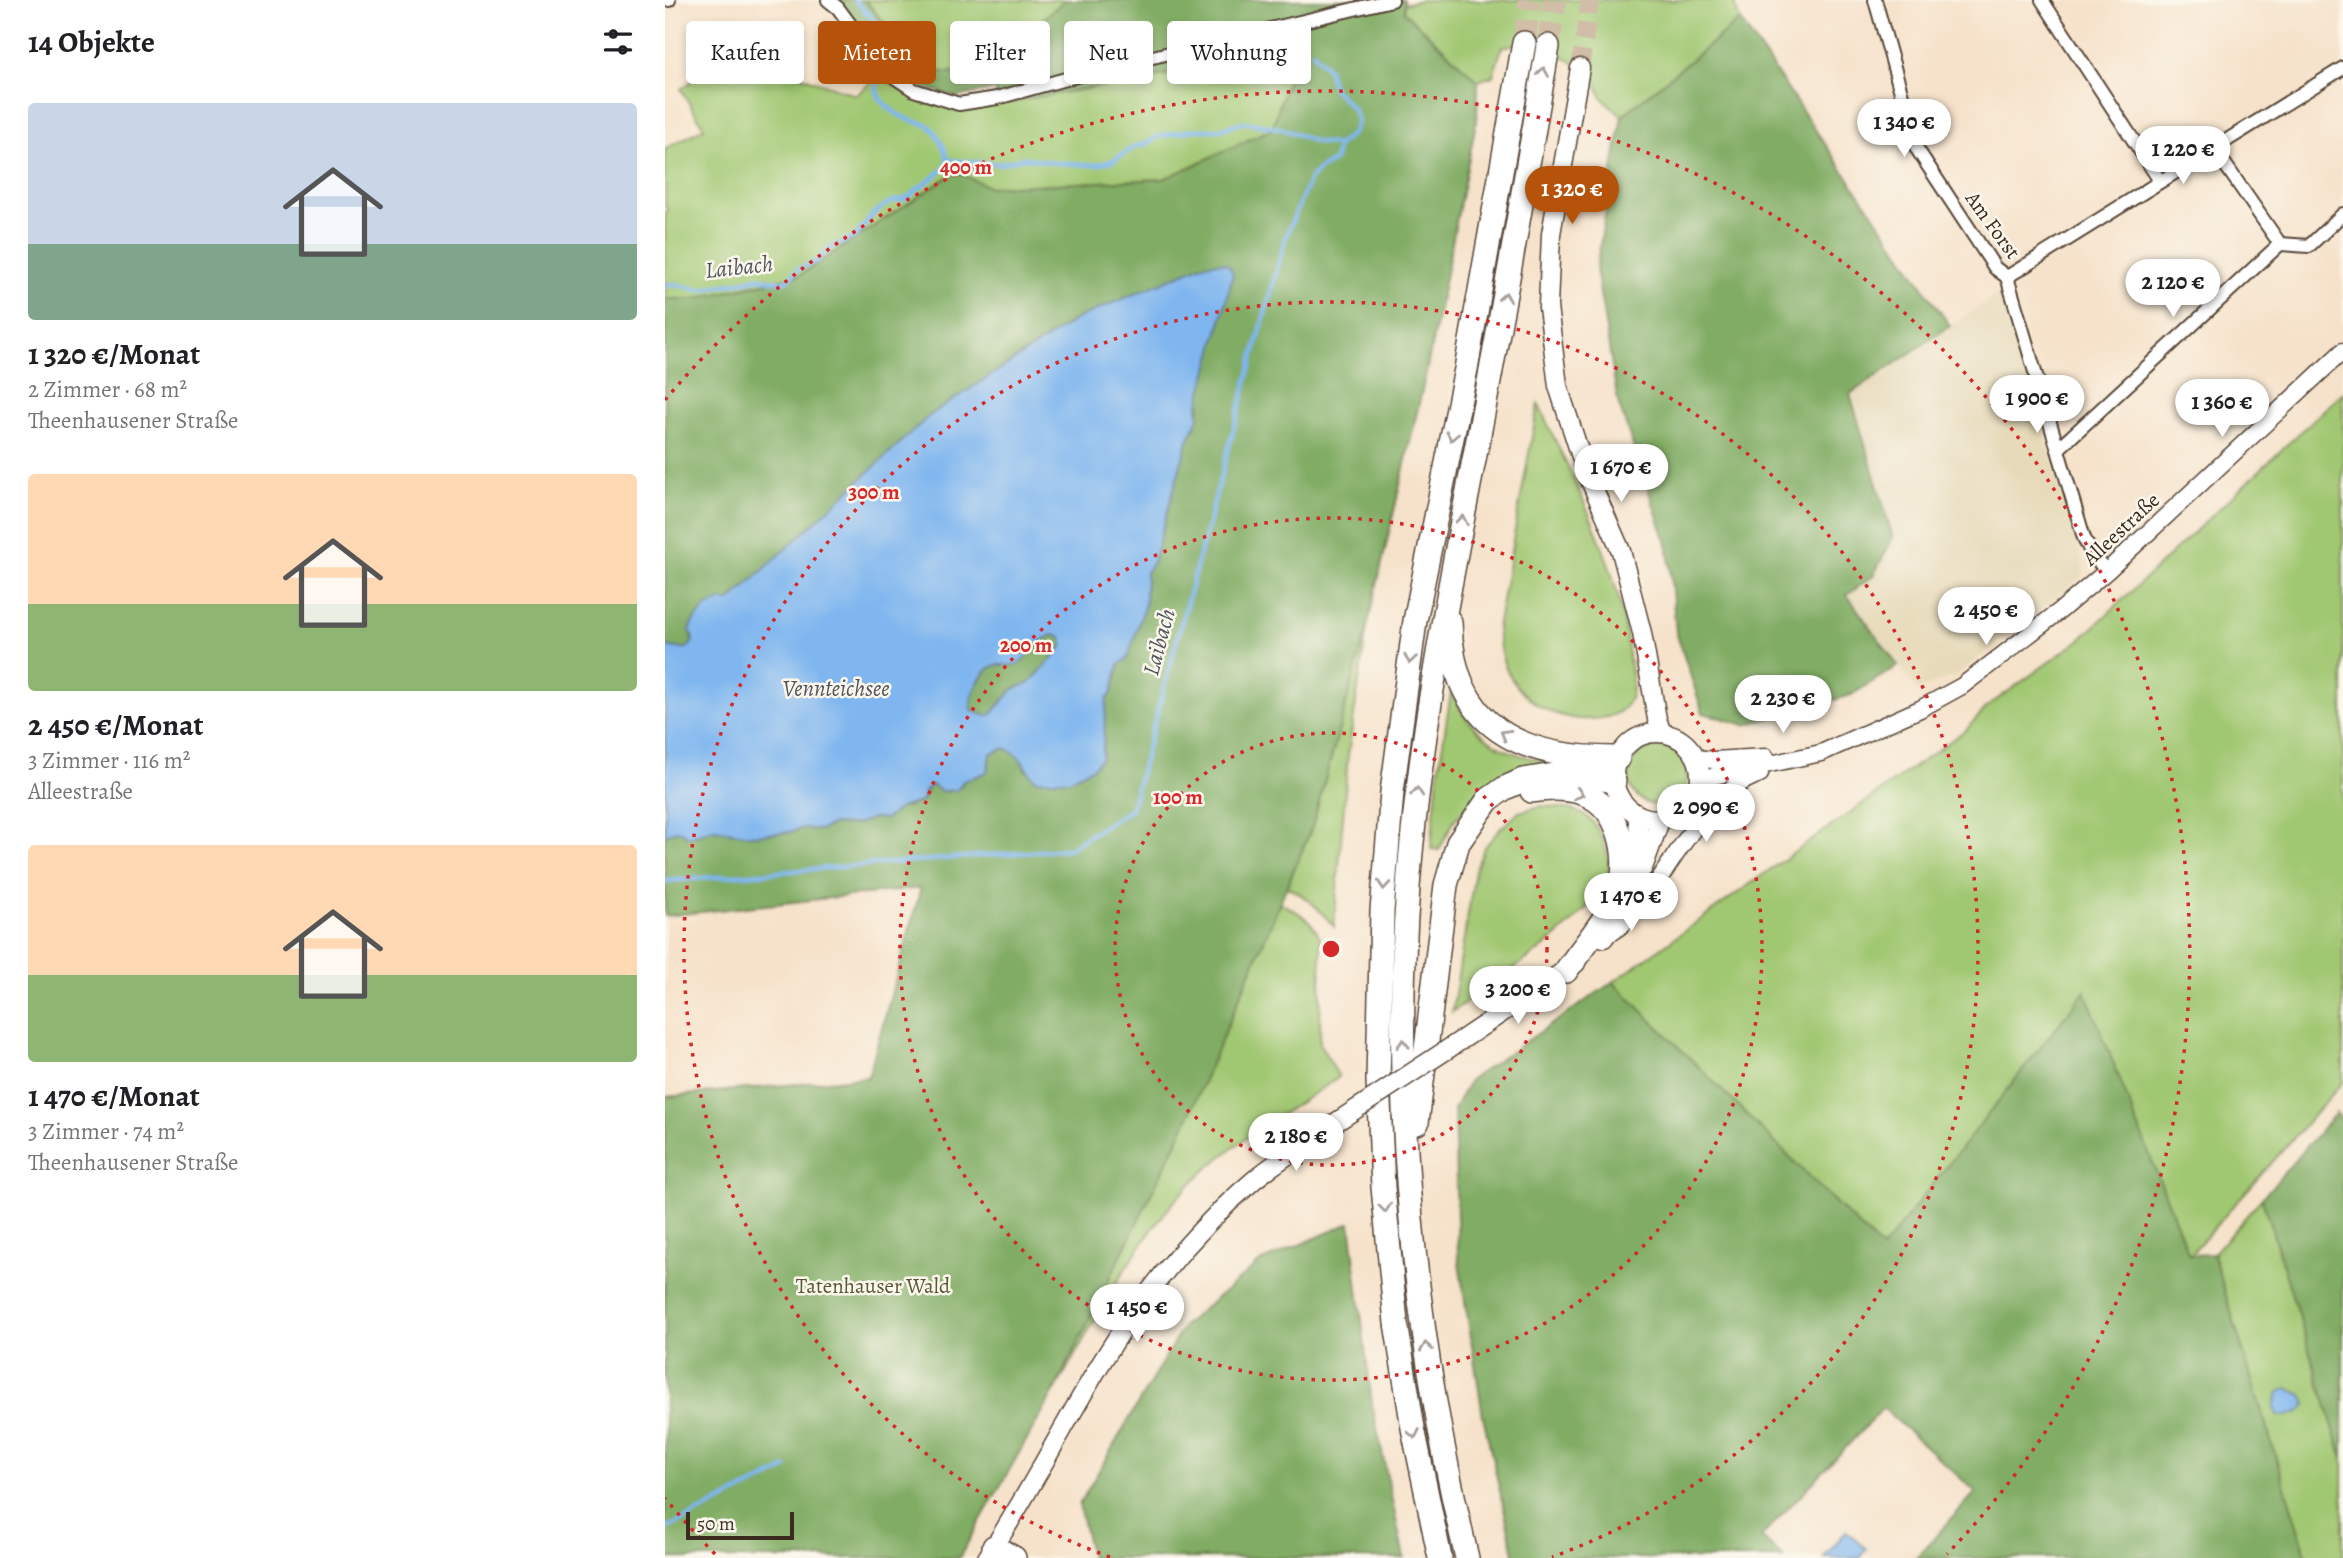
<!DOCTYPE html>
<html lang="de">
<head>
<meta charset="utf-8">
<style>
  :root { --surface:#fff; --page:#f6f6f6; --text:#202124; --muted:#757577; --accent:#b45309 }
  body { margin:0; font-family:Alegreya,serif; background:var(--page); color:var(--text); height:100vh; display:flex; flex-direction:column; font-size:26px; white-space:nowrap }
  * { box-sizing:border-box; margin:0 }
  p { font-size:23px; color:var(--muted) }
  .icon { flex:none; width:38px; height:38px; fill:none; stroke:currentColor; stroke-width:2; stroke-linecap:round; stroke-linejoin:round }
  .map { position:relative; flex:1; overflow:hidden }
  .details { display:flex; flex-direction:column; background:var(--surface); width:665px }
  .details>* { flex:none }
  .hud { position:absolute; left:21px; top:21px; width:665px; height:63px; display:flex; gap:14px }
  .scale { position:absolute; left:21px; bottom:18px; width:108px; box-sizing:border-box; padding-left:7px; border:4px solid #3b2a1e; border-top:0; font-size:19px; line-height:24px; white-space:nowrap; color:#3b2a1e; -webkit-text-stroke:5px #fbf7ec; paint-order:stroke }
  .price { position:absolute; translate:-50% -60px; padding:0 16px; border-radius:24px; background:#fff; color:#222; font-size:23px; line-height:46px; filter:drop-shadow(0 2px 4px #0008) }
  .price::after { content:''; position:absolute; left:50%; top:42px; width:21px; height:16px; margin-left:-10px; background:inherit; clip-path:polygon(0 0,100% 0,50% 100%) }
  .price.active { background:var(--accent); color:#fff }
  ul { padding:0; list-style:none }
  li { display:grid; align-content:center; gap:14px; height:371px; padding:0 28px }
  li span { display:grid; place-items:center; height:217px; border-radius:7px; color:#555 }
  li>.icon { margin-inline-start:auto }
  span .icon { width:126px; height:126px; fill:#fffc; stroke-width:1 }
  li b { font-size:30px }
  h2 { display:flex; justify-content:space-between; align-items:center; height:84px; padding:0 28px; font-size:30px }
  .chip { padding:0 24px; border-radius:7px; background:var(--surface); box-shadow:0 4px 10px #0003; font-size:24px; line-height:63px }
  .chip.active { background:var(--accent); color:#fff }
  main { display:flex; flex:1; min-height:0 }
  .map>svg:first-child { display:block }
  .built { fill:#e7daba }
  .green { fill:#a0c771; stroke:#6e7848; stroke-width:2 }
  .forest { fill:#80ac63; stroke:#5e6b40; stroke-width:2 }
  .water { fill:#7fb6ef; stroke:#5d7086; stroke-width:2; fill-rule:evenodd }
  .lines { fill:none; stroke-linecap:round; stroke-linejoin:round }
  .stream { stroke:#7fb6ef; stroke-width:4.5 }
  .secondary-tunnel { stroke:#d1bda8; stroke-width:18; stroke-dasharray:18 9; stroke-linecap:butt }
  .motorway-tunnel { stroke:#d1bda8; stroke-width:23; stroke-dasharray:23 11; stroke-linecap:butt }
  .minor-casing { stroke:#574638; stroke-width:16 }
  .tertiary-casing { stroke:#574638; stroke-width:19 }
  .secondary-casing { stroke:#574638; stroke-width:21 }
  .motorway-casing { stroke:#574638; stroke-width:26 }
  .minor { stroke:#fff; stroke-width:12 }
  .tertiary { stroke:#fff; stroke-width:16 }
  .secondary { stroke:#fff; stroke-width:18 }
  .motorway { stroke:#fff; stroke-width:23 }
  .secondary-bridge-casing { stroke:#574638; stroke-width:21; stroke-linecap:butt }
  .secondary-bridge { stroke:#fff; stroke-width:18 }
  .oneway { stroke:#a79f9a }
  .ring { fill:none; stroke:#d62828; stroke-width:3.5; stroke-dasharray:3.5 7 }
  .labels { text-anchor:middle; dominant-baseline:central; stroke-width:5; stroke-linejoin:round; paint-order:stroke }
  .street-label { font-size:21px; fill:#3b2a1e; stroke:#fbf7ec }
  .park-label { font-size:21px; fill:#595937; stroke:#fbf7ec }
  .water-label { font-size:23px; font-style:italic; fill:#4f545d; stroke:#fbf7ec }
  .centre { fill:#d62828; stroke:#fbf7ec; stroke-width:3.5 }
  .ring-label { font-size:21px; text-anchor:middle; font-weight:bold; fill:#d62828; stroke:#fbf7ec; stroke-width:5; stroke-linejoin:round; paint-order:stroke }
</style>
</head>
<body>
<main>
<section class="details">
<h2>14 Objekte<svg class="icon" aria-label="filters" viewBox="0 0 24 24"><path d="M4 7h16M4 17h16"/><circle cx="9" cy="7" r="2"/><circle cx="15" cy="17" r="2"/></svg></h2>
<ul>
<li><span style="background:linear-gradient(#c9d6e8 65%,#7fa58c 0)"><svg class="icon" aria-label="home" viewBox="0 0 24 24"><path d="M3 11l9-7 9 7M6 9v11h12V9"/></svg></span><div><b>1 320 €/Monat</b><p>2 Zimmer · 68 m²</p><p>Theenhausener Straße</p></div></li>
<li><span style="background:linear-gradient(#ffd9b3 60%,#8fb573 0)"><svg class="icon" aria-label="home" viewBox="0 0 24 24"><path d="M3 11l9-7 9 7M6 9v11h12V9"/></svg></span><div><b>2 450 €/Monat</b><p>3 Zimmer · 116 m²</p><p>Alleestraße</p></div></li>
<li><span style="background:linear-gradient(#ffd9b3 60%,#8fb573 0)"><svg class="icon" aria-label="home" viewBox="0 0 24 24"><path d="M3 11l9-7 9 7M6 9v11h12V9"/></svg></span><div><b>1 470 €/Monat</b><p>3 Zimmer · 74 m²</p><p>Theenhausener Straße</p></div></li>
</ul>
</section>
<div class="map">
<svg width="1678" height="1558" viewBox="0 0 1678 1558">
  <rect width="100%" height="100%" fill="#fbf7ec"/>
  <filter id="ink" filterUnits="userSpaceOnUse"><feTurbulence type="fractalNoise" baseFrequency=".0143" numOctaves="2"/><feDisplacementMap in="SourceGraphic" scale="14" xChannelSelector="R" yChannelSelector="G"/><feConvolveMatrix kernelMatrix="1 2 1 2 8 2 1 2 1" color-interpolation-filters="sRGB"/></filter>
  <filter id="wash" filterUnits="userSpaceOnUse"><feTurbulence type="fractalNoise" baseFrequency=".00686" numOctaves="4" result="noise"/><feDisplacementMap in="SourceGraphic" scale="28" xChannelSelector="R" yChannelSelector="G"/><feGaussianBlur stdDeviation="1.57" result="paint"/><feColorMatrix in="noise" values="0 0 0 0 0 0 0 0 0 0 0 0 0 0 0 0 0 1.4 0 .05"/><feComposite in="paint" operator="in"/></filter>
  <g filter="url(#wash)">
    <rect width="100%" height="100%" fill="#f6e2ca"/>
    <polygon class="built" points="1338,291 1418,563 1419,572 1415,579 1290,676 1252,690 1181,595 1208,576 1228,538 1185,394"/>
    <g class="green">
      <polygon points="200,0 400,0 326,65 304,73 273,72 245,55"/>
      <polygon points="755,0 1068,0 1075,20 957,116 937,98 929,77 872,39 837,47 828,76 813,81 739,12 739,4"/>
      <polygon points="632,51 607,129 499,179 324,187 291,172 135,275 29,299 0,299 0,212 3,211 0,205 0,149 39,128 16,89 67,52 191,95 213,76 247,95 295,108 428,88"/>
      <polygon points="1678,392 1678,1082 1524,1256 1420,992 1217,1249 948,982 1302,729 1323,706 1416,639"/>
      <path d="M873,404c38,81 83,163 91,254 1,11 5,26 2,37 -7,29 -51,27 -74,19 -18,-5 -40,-23 -48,-40 -8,-14 -10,-30 -12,-46z"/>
      <path d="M702,628l-19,127 -14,172c-13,-17 -27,-31 -47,-40l25,-60z"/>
      <path d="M786,692c23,49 58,66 110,71l-79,29 -27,27 -16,31 -8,-1 7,-74z"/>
      <circle cx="993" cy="776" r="29"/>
      <path d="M876,806c25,1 52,4 61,32 4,11 9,25 6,37 -12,43 -118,110 -156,137l23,-141 9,-23 16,-19 19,-17z"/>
      <path d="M615,903c19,9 33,17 41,37l-1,104 19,33c-53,36 -115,69 -159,118 -53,59 -89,134 -129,202l133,-270z"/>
      <polygon points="1597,1198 1678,1459 1678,1558 1642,1558 1548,1254"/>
    </g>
    <g class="forest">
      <path d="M174,0h26l45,55 27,17 32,1 22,-8 74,-65h339v12l74,69 -1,37 -51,255 -59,255 -55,199 -128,300 -133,270 -92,161h-294v-461l203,-20 53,-189 -256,28v-81l12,-6 6,3 4,5 27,-8 37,6 39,-3 12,-4 18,2 14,-6 20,1 19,-7 12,1 15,-11 22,-6 6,-15 7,-2c12,10 13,7 26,1l2,-5 22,-8 3,-3 2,-16 14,-6c13,4 17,10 22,23l76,-14 5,-59 5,-5 7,-28 26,-61 1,-32 7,-10 35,-122 11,-22 6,-154 -127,54 -149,98 -199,185h-10l-14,6 -14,16 -2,6 3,15 -10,6 -18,-4v-347h30l105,-24 156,-103 33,15 175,-8 108,-50 25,-78 -297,53 -5,-15 -38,8 -38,-11 -31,-21z"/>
      <polygon points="1075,20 1285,326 1185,394 1228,538 1208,576 1182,595 1233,666 1186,695 1080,725 1038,713 1011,632 1003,547 953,402 931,269 957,116"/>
      <path d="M388,635l7,1 3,6 -1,5 -32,36 -17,6 -21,25 -6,2 -14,-6c-5,-13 11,-43 25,-45 9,-1 13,3 22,-2 12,-8 19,-24 34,-28z"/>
      <polygon points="948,982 1217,1249 1420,991 1524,1255 1548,1254 1642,1558 1251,1558 1311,1492 1218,1408 1096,1537 1119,1558 850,1558 818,1416 793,1256 789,1109 805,1080"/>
      <polygon points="1671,1113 1678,1121 1678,1459 1597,1198"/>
      <polygon points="685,1223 707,1404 739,1558 426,1558 414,1505 519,1325 595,1262"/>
    </g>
    <g class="water">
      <path d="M558,262l7,4 3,8 -35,133 1,11 -11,22 -35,122 -7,10 -1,32 -17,54 -9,7 -7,28 -5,6 -5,58 -8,10 -25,13h-33c-13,-12 -14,-27 -32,-32l-14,6 -2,16 -3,3 -22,8 -6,9 -16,1 -9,-6 -8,6 -2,10 -22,7 -15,11 -12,-1 -19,7 -20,-1 -14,6 -17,-2 -13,4 -39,3 -37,-6 -27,8 -4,-5 -6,-2 -12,5v-189c11,1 24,8 28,-6l-3,-11 2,-6 14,-16 14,-6h10l199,-185 149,-98 127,-54zM388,635l7,1 3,6 -1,5 -32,36 -17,6 -21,25 -6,2 -14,-6c-5,-13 11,-43 25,-45 9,-1 13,3 22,-2 12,-8 19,-24 34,-28z"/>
      <path d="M1622,1388l15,7 4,9c-6,10 -18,13 -29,11l-3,-8 4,-14z"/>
      <polygon points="1181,1531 1202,1549 1195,1558 1159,1558"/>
    </g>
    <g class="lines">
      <g class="stream">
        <polyline points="190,0 238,52 233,65"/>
        <polyline points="283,160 334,164 358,158 368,159 390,163 431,165 447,161 471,146 481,144 492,137 528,130 552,130 579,122 618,129 651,142 673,145"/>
        <path d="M0,286l9,-2 26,6 60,-12 22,4 7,-3 9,-10 19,-8 13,-13 26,-12 18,-23 16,-11 15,-3 39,-30 4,-9c-4,-12 -9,-26 -19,-34 -4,-3 -11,-3 -16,-5 -16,-5 -38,-19 -37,-37l6,-5"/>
        <polyline points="0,881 403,849 466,809 621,236 645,179 654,169 669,161 673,145 688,133 692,121 688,109 668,88 663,69 648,52"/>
        <polyline points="0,1529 122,1468"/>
      </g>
    </g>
  </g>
  <g filter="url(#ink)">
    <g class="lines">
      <polyline class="secondary-tunnel" points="915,68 925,0"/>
      <g class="motorway-tunnel">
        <polyline points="859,43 865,0"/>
        <polyline points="883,46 890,0"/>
      </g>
      <defs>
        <g id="minor">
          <polyline points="0,0 4,0"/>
          <polyline points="163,0 173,8 219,70 249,90 294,104 332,98 433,70 727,0"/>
          <polyline points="1210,0 1252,149 1330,268 1342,277"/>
          <polyline points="1377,0 1495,181"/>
          <polyline points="1548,147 1615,244"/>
          <polyline points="1342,277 1678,68"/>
          <polyline points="1342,277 1419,538 1428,556 1442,571"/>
          <polyline points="1393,449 1615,244 1644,246 1678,214"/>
        </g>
        <g id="tertiary">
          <polyline points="1031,758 1048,760 1101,757"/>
          <polyline points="1034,784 1049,776 1156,753 1255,709 1297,686 1396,610 1442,571 1678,351"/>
          <path d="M948,932c9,-7 17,-14 24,-22 37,-45 65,-116 123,-136"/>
        </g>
        <g id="secondary">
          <polyline points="915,68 886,234 883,307 893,386 920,469 956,551 977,633 992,719 997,733"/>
          <circle cx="992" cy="776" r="43"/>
          <polyline points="978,868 996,818"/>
          <path d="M939,938c8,-12 19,-24 25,-37 11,-26 12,-60 8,-87"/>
          <polyline points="783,1049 911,963"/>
          <path d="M322,1558c42,-64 76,-133 116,-198 41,-67 92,-130 151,-180 19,-16 41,-29 61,-44"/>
        </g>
        <g id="motorway">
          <path d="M785,622c2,107 73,137 168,136"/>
          <path d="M867,791c20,-3 41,-4 59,6 31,17 40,67 27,97 -13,28 -35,52 -52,77"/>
          <polyline points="752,1123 781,885 793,843 823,800 840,788 858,780 901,773 949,781"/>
          <polyline points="329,1547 349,1558"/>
          <polyline points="775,1558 748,1428 731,1323 718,1187 713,1081 717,911 727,792 750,621 801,369 859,43"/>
          <path d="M802,1558c-52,-219 -76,-446 -59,-671 12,-156 43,-309 73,-463 24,-126 46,-252 67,-378"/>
        </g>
      </defs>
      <use href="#minor" class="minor-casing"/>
      <use href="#tertiary" class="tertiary-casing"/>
      <use href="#secondary" class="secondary-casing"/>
      <use href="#motorway" class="motorway-casing"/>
      <use href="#minor" class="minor"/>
      <use href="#tertiary" class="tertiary"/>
      <use href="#secondary" class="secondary"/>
      <use href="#motorway" class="motorway"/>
      <defs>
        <polyline id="secondary-bridge" points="650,1136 783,1049"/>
      </defs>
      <use href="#secondary-bridge" class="secondary-bridge-casing"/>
      <use href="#secondary-bridge" class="secondary-bridge"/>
    </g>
    <defs><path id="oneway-chevron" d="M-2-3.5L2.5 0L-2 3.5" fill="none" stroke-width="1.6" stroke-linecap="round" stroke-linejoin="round" transform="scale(1.75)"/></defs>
    <g class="oneway">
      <use href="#oneway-chevron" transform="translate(878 72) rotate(-81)"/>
      <use href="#oneway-chevron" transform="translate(840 297) rotate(-80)"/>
      <use href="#oneway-chevron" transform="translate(787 436) rotate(101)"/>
      <use href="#oneway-chevron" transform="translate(797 520) rotate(-79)"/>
      <use href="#oneway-chevron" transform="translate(745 659) rotate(98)"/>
      <use href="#oneway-chevron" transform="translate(840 734) rotate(-150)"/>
      <use href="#oneway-chevron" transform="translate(752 792) rotate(-85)"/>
      <use href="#oneway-chevron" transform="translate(914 794) rotate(16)"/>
      <use href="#oneway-chevron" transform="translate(719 885) rotate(95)"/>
      <use href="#oneway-chevron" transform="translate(738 1044) rotate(-92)"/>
      <use href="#oneway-chevron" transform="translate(720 1208) rotate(84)"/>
      <use href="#oneway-chevron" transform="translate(761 1347) rotate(-98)"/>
      <use href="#oneway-chevron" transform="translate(749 1434) rotate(79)"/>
    </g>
  </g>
  <g class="ring">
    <circle cx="666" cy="949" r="216"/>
    <circle cx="666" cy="949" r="431"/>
    <path d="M445 1557A647 647 0 1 1 887 1557"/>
    <path d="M50 1554A863 863 0 0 1 0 1498M0 400A863 863 0 1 1 1282 1554"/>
  </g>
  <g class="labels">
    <g class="street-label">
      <text transform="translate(1328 225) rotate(54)">Am Forst</text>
      <text transform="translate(1456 529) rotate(-43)">Alleestraße</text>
    </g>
    <g class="park-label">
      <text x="208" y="1286">Tatenhauser Wald</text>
    </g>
    <g class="water-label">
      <text transform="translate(74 267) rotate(-6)">Laibach</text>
      <text transform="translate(494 642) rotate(-75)">Laibach</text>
      <text x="171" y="688">Vennteichsee</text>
    </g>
  </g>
  <circle cx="666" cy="949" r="10" class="centre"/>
  <g class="ring-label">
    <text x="301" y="174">400 m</text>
    <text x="209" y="499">300 m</text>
    <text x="361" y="652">200 m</text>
    <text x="513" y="804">100 m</text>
  </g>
</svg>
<div class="scale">50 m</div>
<b class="price" style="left:1239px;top:159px">1 340 €</b>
<b class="price" style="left:1518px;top:186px">1 220 €</b>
<b class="price active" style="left:907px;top:226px">1 320 €</b>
<b class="price" style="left:1508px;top:319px">2 120 €</b>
<b class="price" style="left:1372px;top:435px">1 900 €</b>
<b class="price" style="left:1557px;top:439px">1 360 €</b>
<b class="price" style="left:956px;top:504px">1 670 €</b>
<b class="price" style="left:1321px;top:647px">2 450 €</b>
<b class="price" style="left:1118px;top:735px">2 230 €</b>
<b class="price" style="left:1041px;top:844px">2 090 €</b>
<b class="price" style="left:966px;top:933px">1 470 €</b>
<b class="price" style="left:853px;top:1026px">3 200 €</b>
<b class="price" style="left:631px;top:1173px">2 180 €</b>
<b class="price" style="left:472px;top:1344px">1 450 €</b>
<div class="hud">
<a class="chip">Kaufen</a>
<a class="chip active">Mieten</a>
<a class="chip">Filter</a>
<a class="chip">Neu</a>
<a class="chip">Wohnung</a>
</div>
</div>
</main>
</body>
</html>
